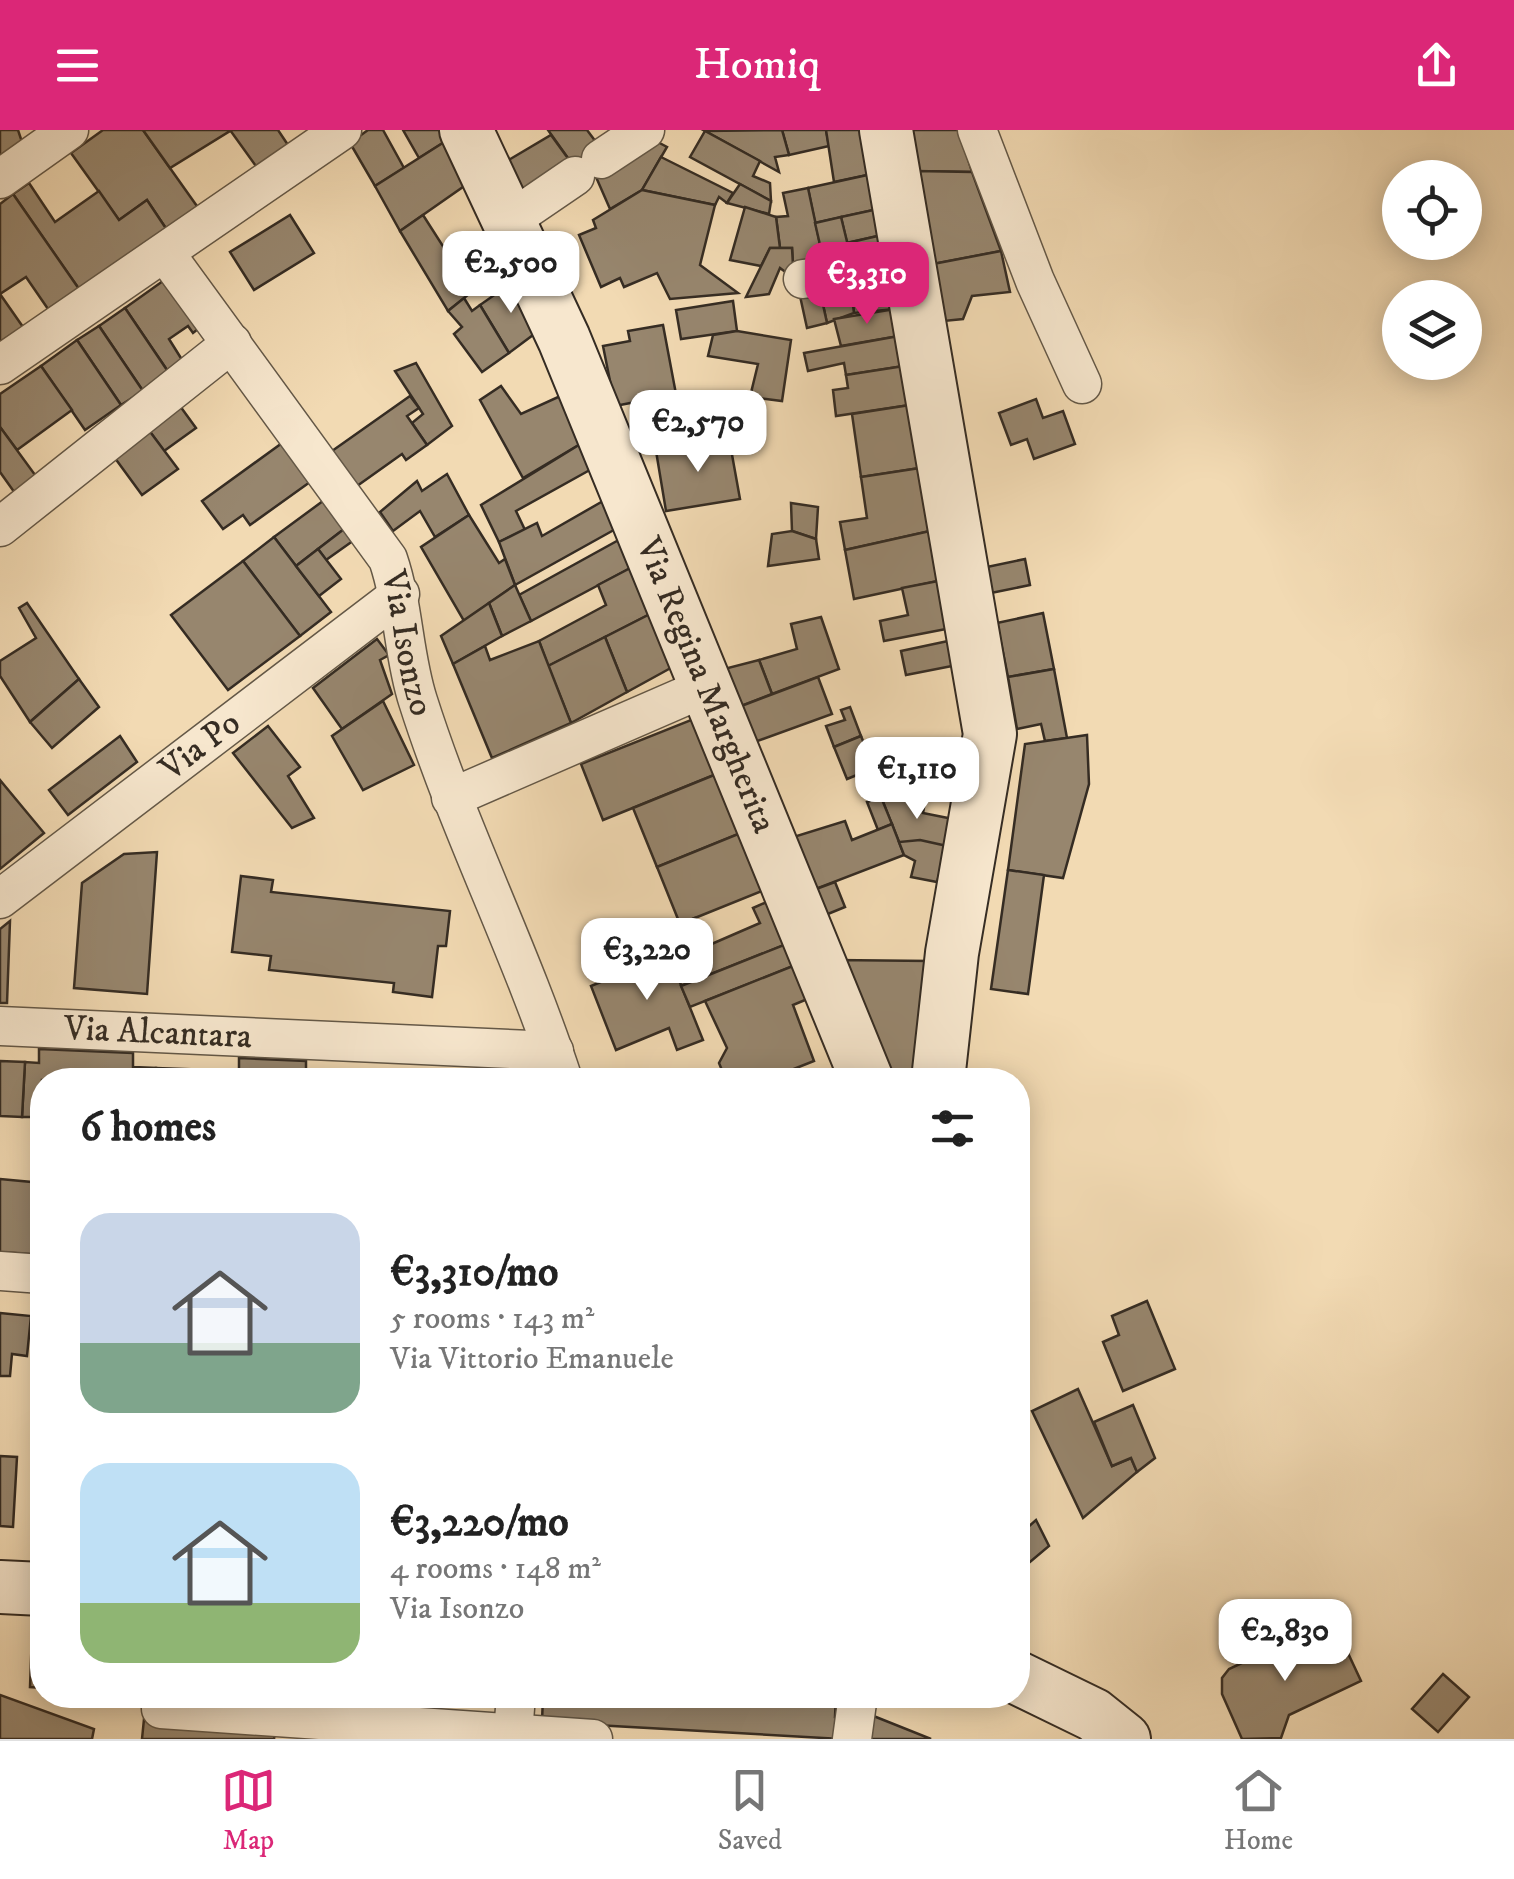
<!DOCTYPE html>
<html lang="en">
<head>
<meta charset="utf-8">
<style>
  :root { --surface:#fff; --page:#f6f6f6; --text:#222; --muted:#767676; --line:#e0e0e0; --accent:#db2777 }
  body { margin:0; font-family:"IM FELL DW Pica",serif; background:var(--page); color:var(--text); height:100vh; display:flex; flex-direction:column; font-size:38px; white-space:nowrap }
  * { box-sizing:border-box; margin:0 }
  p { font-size:32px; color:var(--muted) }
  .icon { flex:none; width:55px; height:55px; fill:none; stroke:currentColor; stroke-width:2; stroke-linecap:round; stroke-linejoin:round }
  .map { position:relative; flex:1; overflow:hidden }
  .panel { position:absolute; left:30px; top:938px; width:1000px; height:640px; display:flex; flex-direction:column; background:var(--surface); border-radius:40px; box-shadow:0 5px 25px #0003 }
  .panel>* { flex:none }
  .fabs { position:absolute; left:1382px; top:30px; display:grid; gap:20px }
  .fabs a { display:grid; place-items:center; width:100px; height:100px; border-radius:50%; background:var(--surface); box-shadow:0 5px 25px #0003; font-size:50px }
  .price { position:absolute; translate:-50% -85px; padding:0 22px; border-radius:20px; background:#fff; color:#222; font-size:32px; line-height:65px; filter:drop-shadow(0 2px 5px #0008) }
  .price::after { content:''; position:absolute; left:50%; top:60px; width:30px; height:22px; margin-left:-15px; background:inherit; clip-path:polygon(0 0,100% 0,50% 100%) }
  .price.selected { background:var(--accent); color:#fff }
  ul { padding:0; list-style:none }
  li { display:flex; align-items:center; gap:30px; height:250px; padding:0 50px }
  li span { display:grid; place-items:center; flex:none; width:280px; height:200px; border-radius:30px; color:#555 }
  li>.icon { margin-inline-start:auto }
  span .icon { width:120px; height:120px; fill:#fffc; stroke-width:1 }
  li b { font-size:42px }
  h2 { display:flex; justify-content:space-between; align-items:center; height:120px; padding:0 50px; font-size:42px }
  header { display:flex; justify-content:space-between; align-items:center; height:130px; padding:0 50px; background:var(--accent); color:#fff; font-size:45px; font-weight:600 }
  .tab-bar { display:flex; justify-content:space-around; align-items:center; height:140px; border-top:2px solid var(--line); background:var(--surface); font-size:28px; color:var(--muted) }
  .tab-bar a { display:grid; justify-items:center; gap:5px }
  .tab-bar .selected { color:var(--accent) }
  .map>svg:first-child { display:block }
  .building { fill:#97866e; stroke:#352c23; stroke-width:2.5 }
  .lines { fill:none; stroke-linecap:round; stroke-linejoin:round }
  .street-casing { stroke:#645847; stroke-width:41 }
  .secondary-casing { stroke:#352c23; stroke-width:56 }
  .street { stroke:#f7e7ce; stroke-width:38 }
  .secondary { stroke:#f7e7ce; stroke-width:52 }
  .labels { text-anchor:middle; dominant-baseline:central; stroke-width:8; stroke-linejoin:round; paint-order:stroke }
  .street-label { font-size:35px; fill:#352c23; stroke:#f7e7ce }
</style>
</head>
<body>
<header><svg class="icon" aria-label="menu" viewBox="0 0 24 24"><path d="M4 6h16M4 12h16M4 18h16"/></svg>Homiq<svg class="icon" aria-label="share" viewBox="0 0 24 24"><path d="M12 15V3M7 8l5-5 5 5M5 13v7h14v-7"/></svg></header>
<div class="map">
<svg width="1514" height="1609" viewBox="0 0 1514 1609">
  <rect width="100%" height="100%" fill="#f2dab3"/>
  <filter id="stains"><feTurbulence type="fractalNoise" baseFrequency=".002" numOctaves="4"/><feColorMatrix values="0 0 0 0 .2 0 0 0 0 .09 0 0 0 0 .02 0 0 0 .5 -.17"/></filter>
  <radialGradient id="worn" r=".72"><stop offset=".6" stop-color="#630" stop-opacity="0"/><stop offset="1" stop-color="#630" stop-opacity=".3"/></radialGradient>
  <g class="building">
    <polygon points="0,0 18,0 23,15 0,30"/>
    <polygon points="103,0 143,0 199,79 167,100 147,70 119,90 71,23"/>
    <polygon points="143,0 230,0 230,1 170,38"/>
    <polygon points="230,0 278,0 290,18 258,39"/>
    <polygon points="368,0 383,0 404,38 375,56 350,13"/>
    <polygon points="403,0 445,0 449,9 419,28"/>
    <polygon points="548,0 587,0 596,12 611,2 575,38"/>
    <polygon points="782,0 826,0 829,16 789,25"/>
    <polygon points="782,0 789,25 775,27 779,42 705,1"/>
    <polygon points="826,0 864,0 872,44 834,52"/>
    <polygon points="908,0 959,0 972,42 915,41"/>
    <polygon points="705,1 760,31 753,46 770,53 771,71 690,27"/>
    <polygon points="551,5 575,38 528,72 507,31"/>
    <polygon points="449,9 470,52 400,101 375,56"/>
    <polygon points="652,9 667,17 642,60 610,79 596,47"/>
    <polygon points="661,27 733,63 727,73 719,67 715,75 642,60"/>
    <polygon points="915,41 972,42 1001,121 933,134"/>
    <polygon points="872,44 878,79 815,93 808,58"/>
    <polygon points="29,53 55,92 99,61 119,90 147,70 167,100 79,159 13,64"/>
    <polygon points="740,54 771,71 769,84 727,73"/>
    <polygon points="808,58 823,128 793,135 792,118 780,118 776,87 788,86 783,63"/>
    <polygon points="642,60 715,75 700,135 738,163 670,169 657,143 624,157 620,148 601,157 579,105 596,98 593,90"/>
    <polygon points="13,64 79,159 48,179 26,147 0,164 0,74"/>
    <polygon points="745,77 776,87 780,118 770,118 761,136 730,130"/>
    <polygon points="878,79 882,105 847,113 841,87"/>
    <polygon points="290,85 314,123 254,160 230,122"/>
    <polygon points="423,85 455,135 496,105 509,132 448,181 400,101"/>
    <polygon points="841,87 852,132 823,128 815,93"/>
    <polygon points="882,105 886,127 852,132 847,113"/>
    <polygon points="770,118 792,118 793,135 788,144 780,138 769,164 746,167"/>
    <polygon points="1001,121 1010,162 972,166 963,189 944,191 933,134"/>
    <polygon points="170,146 203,195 193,203 188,196 169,209 184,233 169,243 125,178"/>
    <polygon points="889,147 895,179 854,183 850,152"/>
    <polygon points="517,149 541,199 509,223 480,175"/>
    <polygon points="850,152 854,183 827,193 820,161"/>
    <polygon points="820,161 827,193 807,198 800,166"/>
    <polygon points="0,164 23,197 0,212"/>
    <polygon points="464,168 472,181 480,175 509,223 482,242 454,204 462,197 448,181"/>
    <polygon points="733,171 737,201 681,209 676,180"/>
    <polygon points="125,178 169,243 143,261 99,196"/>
    <polygon points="895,179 899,206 841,216 834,189"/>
    <polygon points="663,195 676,264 615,276 603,216 630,211 628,201"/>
    <polygon points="99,196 143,261 121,275 77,210"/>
    <polygon points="737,201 791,210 782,271 750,267 758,234 708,226 713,205"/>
    <polygon points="899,206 904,236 846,245 844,233 808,241 804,223"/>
    <polygon points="77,210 121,275 85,300 41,236"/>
    <polygon points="416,233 452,296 427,315 412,293 423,284 395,241"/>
    <polygon points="41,236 72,280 17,320 0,297 0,264"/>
    <polygon points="904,236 910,275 836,286 833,260 848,258 846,245"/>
    <polygon points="501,256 521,284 567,263 587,310 523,348 480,270"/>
    <polygon points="410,266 419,278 407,286 427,315 406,330 402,324 357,356 332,321"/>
    <polygon points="1036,269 1043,288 1063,281 1075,314 1034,329 1027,309 1011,315 999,283"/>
    <polygon points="910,275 920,338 861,347 852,284"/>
    <polygon points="180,276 196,298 164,321 148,299"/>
    <polygon points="0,297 38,349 17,366 0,342"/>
    <polygon points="148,299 178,339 142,365 112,324"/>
    <polygon points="289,308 317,347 250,395 243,385 223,399 202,371"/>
    <polygon points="729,308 740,369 666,381 656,321"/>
    <polygon points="587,310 597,336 516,381 525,400 499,412 481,375"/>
    <polygon points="920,338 930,401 845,420 840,392 867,388 861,347"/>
    <polygon points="447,344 469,385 435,407 420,381 393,401 380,382 417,351 422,361"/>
    <polygon points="610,367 621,396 515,455 499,412 537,393 542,406"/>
    <polygon points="327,368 348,396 296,436 274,407"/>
    <polygon points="791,373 818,377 816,409 792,401"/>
    <polygon points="469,385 499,433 505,429 515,455 464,491 421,417"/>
    <polygon points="348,396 357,408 326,430 318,419"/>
    <polygon points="792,401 816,409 819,429 768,436 772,404"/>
    <polygon points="930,401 938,451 854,469 845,420"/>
    <polygon points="626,406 638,434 531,491 519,465"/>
    <polygon points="274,407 331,482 300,506 243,431"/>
    <polygon points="318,419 341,449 319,466 296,436"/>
    <polygon points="1025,429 1030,455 991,463 987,437"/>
    <polygon points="243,431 300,506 228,560 171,485"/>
    <polygon points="638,434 656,481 548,536 539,511 606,475 598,455"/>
    <polygon points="938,451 946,499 884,511 880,491 908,485 902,458"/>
    <polygon points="515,455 531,491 502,506 489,473"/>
    <polygon points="27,473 79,549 30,592 0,546 0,531 36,508 19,478"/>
    <polygon points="489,473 502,506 453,534 441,506"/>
    <polygon points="656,481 678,534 627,562 605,507"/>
    <polygon points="1043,483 1054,539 1008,547 997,493"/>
    <polygon points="821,487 839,539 772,564 759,530 797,519 791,494"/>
    <polygon points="605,507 627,562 571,593 548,536"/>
    <polygon points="377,509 389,525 380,530 392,564 342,599 313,558"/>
    <polygon points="539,511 571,593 492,628 453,534 485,516 490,530"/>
    <polygon points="948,511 952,536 906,545 901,521"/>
    <polygon points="759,530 772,564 736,578 720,540"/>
    <polygon points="1054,539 1067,608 1045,611 1041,594 1017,599 1008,547"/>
    <polygon points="818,547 832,584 749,614 736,578"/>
    <polygon points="79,549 99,577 52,618 30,592"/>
    <polygon points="383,571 414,635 363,660 332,606"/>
    <polygon points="850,577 861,606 834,617 826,596 845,590 841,580"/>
    <polygon points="701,586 724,641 603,690 581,634"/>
    <polygon points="268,596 300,637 288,646 314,688 292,698 233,623"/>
    <polygon points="1087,605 1089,654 1063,748 1008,740 1025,614"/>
    <polygon points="120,606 137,632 68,685 49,660"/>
    <polygon points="861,606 874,638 847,649 834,617"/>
    <polygon points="724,641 748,700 657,737 633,678"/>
    <polygon points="0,650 44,703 0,739"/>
    <polygon points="926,666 923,683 953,689 947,716 899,712 881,667"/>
    <polygon points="881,667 892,694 878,700 867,672"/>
    <polygon points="845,691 852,710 892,694 904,725 808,762 787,709"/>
    <polygon points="748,700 772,757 680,794 657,737"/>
    <polygon points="920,710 947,716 937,752 911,747 915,731 904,725 899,712"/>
    <polygon points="157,722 147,864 74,858 82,753 124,724"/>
    <polygon points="1008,740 1044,745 1028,864 991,859"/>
    <polygon points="241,746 273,750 271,762 450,781 446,816 438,816 432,867 393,862 394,853 269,840 271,826 232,822"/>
    <polygon points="835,752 845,777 818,788 808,762"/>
    <polygon points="776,768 794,811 681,856 660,803 695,788 707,816 760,793 753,778"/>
    <polygon points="10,791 7,873 0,873 0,799"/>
    <polygon points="660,803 703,910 677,920 669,898 616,920 591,856 659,828 650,808"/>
    <polygon points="794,811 803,832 690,877 681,856"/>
    <polygon points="834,830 931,831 920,948 882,950"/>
    <polygon points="803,832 817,865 793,875 814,931 766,950 726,950 719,933 727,918 705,871"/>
    <polygon points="39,919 133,923 133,937 156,938 156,950 42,950 42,987 22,987 25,932 39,933"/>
    <polygon points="239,928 306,931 306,950 239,950"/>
    <polygon points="0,931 25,932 22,987 0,986"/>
    <polygon points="156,938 239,941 239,950 156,950"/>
    <polygon points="0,1049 42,1053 42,1125 0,1122"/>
    <polygon points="1147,1171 1175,1239 1123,1261 1103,1212 1119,1205 1112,1186"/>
    <polygon points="0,1183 31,1186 27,1226 12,1224 10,1246 0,1246"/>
    <polygon points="1078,1259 1112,1336 1131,1328 1137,1342 1083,1388 1032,1281"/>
    <polygon points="1133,1275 1155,1328 1137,1342 1131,1328 1112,1336 1094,1292"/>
    <polygon points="0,1326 17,1327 13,1397 0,1396"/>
    <polygon points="1036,1390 1049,1416 1018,1442 1018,1406"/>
    <polygon points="1321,1496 1336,1527 1347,1521 1361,1551 1289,1585 1281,1608 1242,1609 1222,1564 1222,1548 1229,1539"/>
    <polygon points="32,1504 42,1505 42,1558 30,1557"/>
    <polygon points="1443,1544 1469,1567 1438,1602 1412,1579"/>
    <polygon points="0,1565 94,1599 92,1609 0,1609"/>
    <polygon points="333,1565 431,1565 429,1588 332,1581"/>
    <polygon points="836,1565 835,1587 842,1587 841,1609 542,1592 543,1566 547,1565"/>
    <polygon points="866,1583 931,1609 865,1609"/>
    <polygon points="144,1589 275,1602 274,1609 142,1609"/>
  </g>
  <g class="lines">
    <defs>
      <g id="street">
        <polyline points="977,0 1035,151 1082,254"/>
        <polyline points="601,29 645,0"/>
        <polyline points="0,49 69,0"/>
        <polyline points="509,91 575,46"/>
        <path id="s1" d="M165,123l223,306c16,47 15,96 30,142 41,129 103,250 145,379"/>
        <polyline points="803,149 910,136"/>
        <polyline points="0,235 342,0"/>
        <polyline points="0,397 232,213"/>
        <polyline points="451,668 706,557"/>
        <path id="s2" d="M0,769l400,-305"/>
        <path id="s3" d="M0,896l554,25"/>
        <polyline points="0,1141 42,1144"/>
        <polyline points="162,1565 161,1579 593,1609"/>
        <polyline points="513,1604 516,1565"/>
        <polyline points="852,1609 858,1565"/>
      </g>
      <g id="secondary">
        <path id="s4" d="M466,0l98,209 303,741"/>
        <polyline points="886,0 990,604 952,823 938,950"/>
        <polyline points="0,1457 42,1459"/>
        <polyline points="1018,1548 1094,1585 1124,1609"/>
      </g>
    </defs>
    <use href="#street" class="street-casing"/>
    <use href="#secondary" class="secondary-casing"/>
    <use href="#street" class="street"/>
    <use href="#secondary" class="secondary"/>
  </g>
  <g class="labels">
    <g class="street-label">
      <text stroke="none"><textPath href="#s1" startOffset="465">Via Isonzo</textPath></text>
      <text stroke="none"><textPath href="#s4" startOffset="605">Via Regina Margherita</textPath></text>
      <text stroke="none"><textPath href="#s2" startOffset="252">Via Po</textPath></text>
      <text stroke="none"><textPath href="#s3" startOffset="158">Via Alcantara</textPath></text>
    </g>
  </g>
  <rect width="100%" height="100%" filter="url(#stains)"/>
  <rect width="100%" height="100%" fill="url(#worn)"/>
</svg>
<div class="fabs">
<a><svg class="icon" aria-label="locate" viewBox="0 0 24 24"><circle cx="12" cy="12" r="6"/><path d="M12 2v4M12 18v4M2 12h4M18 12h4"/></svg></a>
<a><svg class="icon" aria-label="layers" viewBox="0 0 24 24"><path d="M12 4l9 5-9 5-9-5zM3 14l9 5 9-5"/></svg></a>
</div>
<b class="price" style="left:511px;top:186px">€2,500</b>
<b class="price selected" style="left:867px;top:197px">€3,310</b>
<b class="price" style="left:698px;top:345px">€2,570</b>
<b class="price" style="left:917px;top:692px">€1,110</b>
<b class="price" style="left:647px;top:873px">€3,220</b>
<b class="price" style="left:1285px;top:1554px">€2,830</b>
<section class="panel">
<h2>6 homes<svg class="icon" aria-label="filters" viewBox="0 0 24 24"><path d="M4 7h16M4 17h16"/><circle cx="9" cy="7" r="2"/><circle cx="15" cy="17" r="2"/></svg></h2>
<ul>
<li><span style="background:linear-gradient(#c9d6e8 65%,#7fa58c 0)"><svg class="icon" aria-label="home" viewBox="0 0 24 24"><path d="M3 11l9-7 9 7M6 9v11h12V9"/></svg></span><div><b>€3,310/mo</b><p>5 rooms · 143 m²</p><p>Via Vittorio Emanuele</p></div></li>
<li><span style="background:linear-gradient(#bfe0f5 70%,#8fb573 0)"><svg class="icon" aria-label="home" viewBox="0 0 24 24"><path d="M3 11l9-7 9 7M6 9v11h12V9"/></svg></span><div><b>€3,220/mo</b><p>4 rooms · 148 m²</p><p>Via Isonzo</p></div></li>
</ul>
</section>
</div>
<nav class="tab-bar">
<a class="selected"><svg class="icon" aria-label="map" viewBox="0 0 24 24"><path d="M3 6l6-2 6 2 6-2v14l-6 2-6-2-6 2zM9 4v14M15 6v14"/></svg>Map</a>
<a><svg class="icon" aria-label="saved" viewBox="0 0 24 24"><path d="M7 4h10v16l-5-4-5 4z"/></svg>Saved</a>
<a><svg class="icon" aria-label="home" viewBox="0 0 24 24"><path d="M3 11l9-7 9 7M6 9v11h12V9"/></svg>Home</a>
</nav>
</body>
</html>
